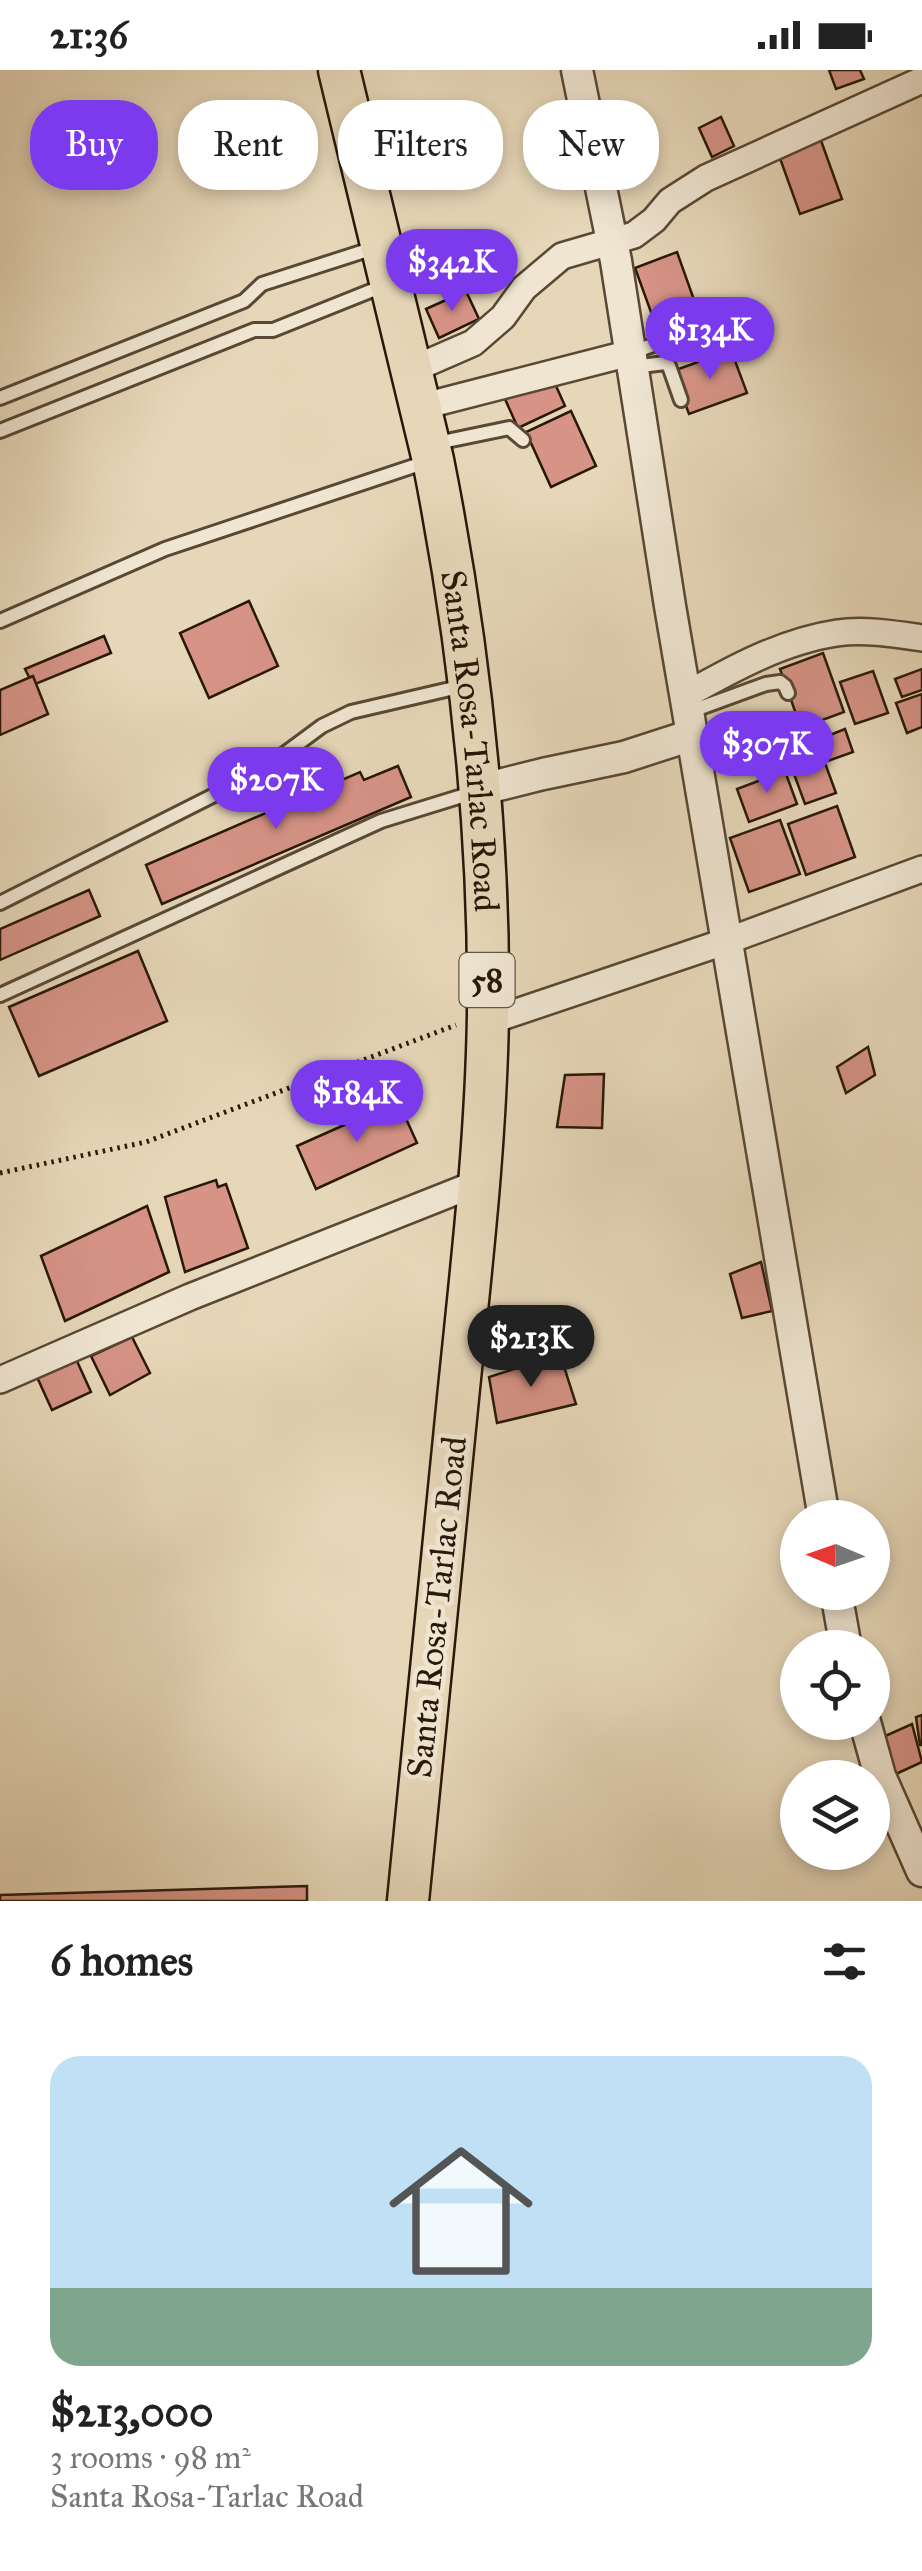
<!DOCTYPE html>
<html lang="en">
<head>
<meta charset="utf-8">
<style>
  :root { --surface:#fff; --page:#f2f2f2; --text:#222; --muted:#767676; --line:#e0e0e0; --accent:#7c3aed }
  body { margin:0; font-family:"IM FELL Great Primer",serif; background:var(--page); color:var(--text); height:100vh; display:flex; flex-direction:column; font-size:38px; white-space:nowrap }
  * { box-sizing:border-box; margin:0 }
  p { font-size:32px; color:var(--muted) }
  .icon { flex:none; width:55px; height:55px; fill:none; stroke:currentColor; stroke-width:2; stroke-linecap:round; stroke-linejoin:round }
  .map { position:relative; height:1831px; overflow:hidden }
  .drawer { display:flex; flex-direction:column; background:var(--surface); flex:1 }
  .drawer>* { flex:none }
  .banner { position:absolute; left:30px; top:30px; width:862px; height:90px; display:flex; gap:20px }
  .needle { width:65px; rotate:272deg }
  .fabs { position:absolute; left:780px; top:1430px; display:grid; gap:20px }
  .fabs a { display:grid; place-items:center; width:110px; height:110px; border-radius:50%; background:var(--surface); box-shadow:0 5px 15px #0003; font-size:50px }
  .price { position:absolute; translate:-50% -85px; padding:0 22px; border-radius:35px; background:var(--accent); color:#fff; font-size:32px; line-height:65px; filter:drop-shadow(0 2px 5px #0008) }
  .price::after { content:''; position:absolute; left:50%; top:60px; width:30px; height:22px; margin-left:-15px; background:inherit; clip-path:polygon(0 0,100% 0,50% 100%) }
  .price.current { background:#222; color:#fff }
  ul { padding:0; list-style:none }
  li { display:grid; align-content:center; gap:20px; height:530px; padding:0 50px }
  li+li { border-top:2px solid var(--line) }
  li span { display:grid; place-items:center; height:310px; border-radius:30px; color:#555 }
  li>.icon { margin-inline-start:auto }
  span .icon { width:180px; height:180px; fill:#fffc; stroke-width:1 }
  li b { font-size:42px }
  h2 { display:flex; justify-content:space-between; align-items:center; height:120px; padding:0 50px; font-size:42px }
  .tag { padding:0 35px; border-radius:40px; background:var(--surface); box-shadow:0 5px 15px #0003; font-size:35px; line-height:90px }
  .tag.current { background:var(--accent); color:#fff }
  .status { display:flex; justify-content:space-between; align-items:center; height:70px; padding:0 50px; background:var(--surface); direction:ltr }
  .status svg { height:28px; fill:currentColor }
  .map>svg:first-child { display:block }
  .building { fill:#d69386; stroke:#281809; stroke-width:2.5 }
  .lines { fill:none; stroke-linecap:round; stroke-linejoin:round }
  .service-casing { stroke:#584835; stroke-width:18 }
  .minor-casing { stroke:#584835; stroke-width:30 }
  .tertiary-casing { stroke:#584835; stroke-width:35 }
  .trunk-casing { stroke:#281809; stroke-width:45 }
  .path { stroke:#281809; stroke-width:5; stroke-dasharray:2.5 5; stroke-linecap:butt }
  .service { stroke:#efe5d1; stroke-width:12 }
  .minor { stroke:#efe5d1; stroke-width:25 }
  .tertiary { stroke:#efe5d1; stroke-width:30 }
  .trunk { stroke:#e6d7b8; stroke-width:40 }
  .labels { text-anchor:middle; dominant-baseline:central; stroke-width:9; stroke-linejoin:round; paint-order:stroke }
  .shield { fill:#efe5d1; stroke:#645645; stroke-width:2.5 }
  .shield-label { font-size:32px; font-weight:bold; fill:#281809 }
  .street-label { font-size:35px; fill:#281809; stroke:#efe5d1 }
</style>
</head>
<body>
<div class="status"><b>21:36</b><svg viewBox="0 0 49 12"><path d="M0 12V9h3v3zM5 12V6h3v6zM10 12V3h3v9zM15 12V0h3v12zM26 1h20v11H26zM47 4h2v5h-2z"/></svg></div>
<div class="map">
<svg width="922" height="1831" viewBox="0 0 922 1831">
  <rect width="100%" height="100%" fill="#e6d7b8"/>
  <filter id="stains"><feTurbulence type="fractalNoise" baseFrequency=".002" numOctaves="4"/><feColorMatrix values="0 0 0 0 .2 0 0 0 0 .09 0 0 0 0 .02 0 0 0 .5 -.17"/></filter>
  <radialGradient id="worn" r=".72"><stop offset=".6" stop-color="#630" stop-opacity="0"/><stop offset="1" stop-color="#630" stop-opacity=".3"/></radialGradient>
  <g class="building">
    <polygon points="829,0 860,0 864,9 836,19"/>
    <polygon points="721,47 734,76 712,87 699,58"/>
    <polygon points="819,65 842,129 800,144 777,80"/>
    <polygon points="677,182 698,241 656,256 635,198"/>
    <polygon points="466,221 479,249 439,268 426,239"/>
    <polygon points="717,241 728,274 684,290 672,257"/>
    <polygon points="731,280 747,323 689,344 673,301"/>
    <polygon points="552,307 565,336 518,358 505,329"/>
    <polygon points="571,341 596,396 551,417 526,362"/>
    <polygon points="249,531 278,596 209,628 180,563"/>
    <polygon points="104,566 111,583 33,615 25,599"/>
    <polygon points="823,583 844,642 801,658 780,599"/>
    <polygon points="922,599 922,620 902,627 895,609"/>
    <polygon points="873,601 888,643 855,654 840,612"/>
    <polygon points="33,606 48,644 0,665 0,620"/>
    <polygon points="922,624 922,657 907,663 896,633"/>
    <polygon points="845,659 853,682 828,691 820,669"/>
    <polygon points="812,669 820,691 794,700 786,678"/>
    <polygon points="825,693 836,723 805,734 794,704"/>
    <polygon points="398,696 411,727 162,834 146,795 360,702 364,710"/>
    <polygon points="785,701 797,734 749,752 737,719"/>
    <polygon points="837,736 855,787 806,805 788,754"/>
    <polygon points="780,750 800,804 749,822 730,768"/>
    <polygon points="89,820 100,846 0,890 0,859"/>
    <polygon points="138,881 167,951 39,1006 9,937"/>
    <polygon points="868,977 875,1005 846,1023 837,997"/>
    <polygon points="604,1004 602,1058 557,1057 565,1005"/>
    <polygon points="398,1031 417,1073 316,1119 297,1076"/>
    <polygon points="216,1110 218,1117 226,1114 248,1178 185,1202 165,1127"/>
    <polygon points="147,1136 169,1202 65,1251 41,1186"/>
    <polygon points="761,1192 772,1241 742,1248 730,1204"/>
    <polygon points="132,1267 150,1303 110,1325 91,1286"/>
    <polygon points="560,1284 576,1334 497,1353 489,1307"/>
    <polygon points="76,1289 91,1322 52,1340 37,1307"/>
    <polygon points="922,1645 922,1675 920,1675 916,1647"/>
    <polygon points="912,1654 922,1692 896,1704 883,1667"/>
    <polygon points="307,1816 307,1831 0,1831 0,1825"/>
  </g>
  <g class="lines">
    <defs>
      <g id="service">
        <polyline points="633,282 667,270"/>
        <polyline points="633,297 665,293 669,296 681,330"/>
        <polyline points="0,328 244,231 262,214 374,178"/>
        <polyline points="0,361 254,260 273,260 388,214"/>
        <polyline points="432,374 509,358 523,370"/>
        <polyline points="0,551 165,479 426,392"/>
        <polyline points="689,642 766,614 780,612 785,616 788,623"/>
        <polyline points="0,833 240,712 272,693 322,656 351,642 463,616"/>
        <polyline points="0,925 381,751 475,722"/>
      </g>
      <g id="minor">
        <polyline points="411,300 473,273 503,247 524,218 562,186 634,165 654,150 670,131 706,108 922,10"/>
        <polyline points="420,337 630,283"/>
        <path d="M686,625c46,-26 97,-54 151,-62 27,-4 58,1 85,5"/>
        <polyline points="487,952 727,871 922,799"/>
        <polyline points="0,1310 190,1227 480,1112"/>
      </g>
      <g id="tertiary">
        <polyline points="577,0 616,191 670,536 692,665"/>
        <polyline points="479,720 543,704 624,687 692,665 824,1448"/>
        <polyline points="836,1522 846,1578"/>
        <polyline points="865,1652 880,1706 922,1801"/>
      </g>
      <g id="trunk">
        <path id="s1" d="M339,0l94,390c36,182 57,368 55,554 -2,129 -17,256 -30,384 -17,168 -33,335 -50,503"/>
      </g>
    </defs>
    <use href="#service" class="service-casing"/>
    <use href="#minor" class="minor-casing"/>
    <use href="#tertiary" class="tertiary-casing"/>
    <use href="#trunk" class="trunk-casing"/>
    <polyline class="path" points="0,1103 146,1072 456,955"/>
    <use href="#service" class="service"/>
    <use href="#minor" class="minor"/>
    <use href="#tertiary" class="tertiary"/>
    <use href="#trunk" class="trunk"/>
  </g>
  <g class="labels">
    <rect class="shield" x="459.5" y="883" width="55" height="54" rx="8"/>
    <g class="shield-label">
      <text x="487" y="910">58</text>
    </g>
    <g class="street-label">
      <text stroke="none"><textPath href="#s1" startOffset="685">Santa Rosa-Tarlac Road</textPath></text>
      <text transform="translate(437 1537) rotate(-84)">Santa Rosa-Tarlac Road</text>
    </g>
  </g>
  <rect width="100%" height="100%" filter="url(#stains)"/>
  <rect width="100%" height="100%" fill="url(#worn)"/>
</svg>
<div class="fabs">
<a><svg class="needle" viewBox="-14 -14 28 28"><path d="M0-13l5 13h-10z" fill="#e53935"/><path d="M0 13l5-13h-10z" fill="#767676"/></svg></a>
<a><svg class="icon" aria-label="locate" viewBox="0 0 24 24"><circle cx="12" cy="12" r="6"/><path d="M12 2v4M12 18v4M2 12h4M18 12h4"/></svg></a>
<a><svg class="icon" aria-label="layers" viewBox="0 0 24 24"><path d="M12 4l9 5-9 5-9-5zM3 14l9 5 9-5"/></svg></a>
</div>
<b class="price" style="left:452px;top:244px">$342K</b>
<b class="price" style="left:710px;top:312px">$134K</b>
<b class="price" style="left:767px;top:726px">$307K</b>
<b class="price" style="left:276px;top:762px">$207K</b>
<b class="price" style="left:357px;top:1075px">$184K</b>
<b class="price current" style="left:531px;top:1320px">$213K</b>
<div class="banner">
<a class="tag current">Buy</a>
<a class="tag">Rent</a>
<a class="tag">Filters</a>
<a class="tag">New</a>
</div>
</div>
<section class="drawer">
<h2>6 homes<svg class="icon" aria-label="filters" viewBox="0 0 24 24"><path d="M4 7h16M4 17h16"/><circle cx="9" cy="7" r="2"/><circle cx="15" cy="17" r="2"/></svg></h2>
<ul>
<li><span style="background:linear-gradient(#bfe0f5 75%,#7fa58c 0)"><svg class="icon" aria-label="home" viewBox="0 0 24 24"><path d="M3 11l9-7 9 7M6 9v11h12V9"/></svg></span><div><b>$213,000</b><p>3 rooms · 98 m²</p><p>Santa Rosa-Tarlac Road</p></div></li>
</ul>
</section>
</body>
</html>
